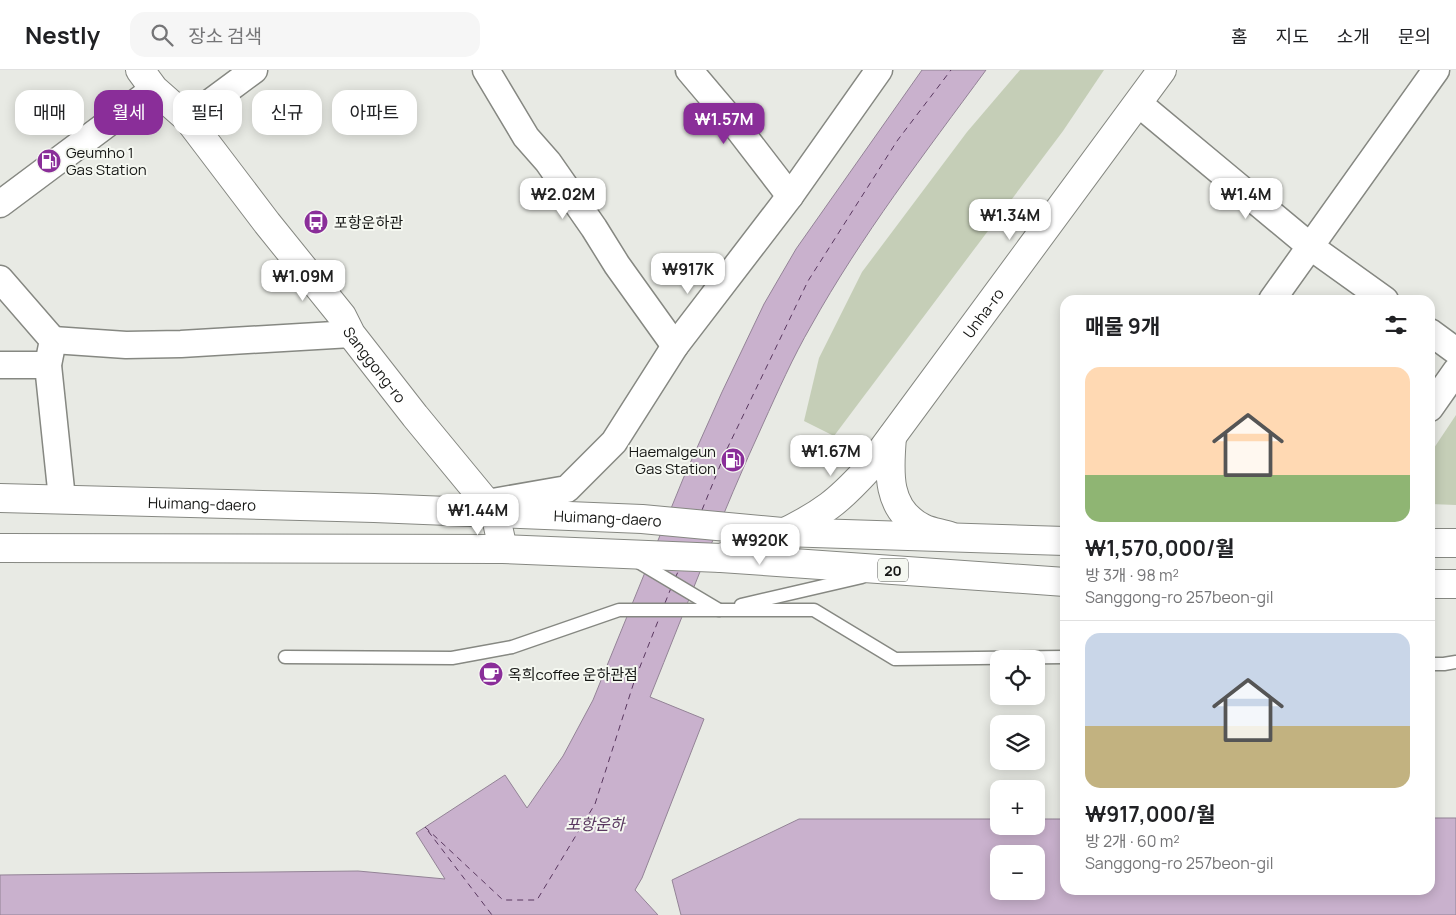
<!DOCTYPE html>
<html lang="ko">
<head>
<meta charset="utf-8">
<style>
  :root { --surface:#fff; --page:#f6f6f6; --text:#202124; --muted:#757577; --line:#e0e0e0; --accent:#8a2e99 }
  body { margin:0; font-family:Manrope,"Noto Sans KR",sans-serif; background:var(--page); color:var(--text); height:100vh; display:flex; flex-direction:column; font-size:19px; white-space:nowrap }
  * { box-sizing:border-box; margin:0 }
  p { font-size:16px; color:var(--muted) }
  .icon { flex:none; width:28px; height:28px; fill:none; stroke:currentColor; stroke-width:2; stroke-linecap:round; stroke-linejoin:round }
  .map { position:relative; flex:1; overflow:hidden }
  .side { position:absolute; left:1060px; top:225px; width:375px; height:600px; display:flex; flex-direction:column; background:var(--surface); border-radius:15px; box-shadow:0 2px 12px #0003 }
  .side>* { flex:none }
  .top-card { position:absolute; left:15px; top:20px; width:475px; height:45px; display:flex; gap:10px }
  .buttons { position:absolute; left:990px; top:580px; display:grid; gap:10px }
  .buttons a { display:grid; place-items:center; width:55px; height:55px; border-radius:10px; background:var(--surface); box-shadow:0 2px 12px #0003; font-size:25px }
  .price { position:absolute; translate:-50% -42px; padding:0 11px; border-radius:10px; background:#fff; color:#222; font-size:16px; line-height:32px; filter:drop-shadow(0 1px 2px #0008) }
  .price::after { content:''; position:absolute; left:50%; top:30px; width:15px; height:11px; margin-left:-8px; background:inherit; clip-path:polygon(0 0,100% 0,50% 100%) }
  .price.selected { background:var(--accent); color:#fff }
  ul { padding:0; list-style:none }
  li { display:grid; align-content:center; gap:10px; height:265px; padding:0 25px }
  li+li { border-top:1px solid var(--line) }
  li span { display:grid; place-items:center; height:155px; border-radius:15px; color:#555 }
  li>.icon { margin-inline-start:auto }
  span .icon { width:90px; height:90px; fill:#fffc; stroke-width:1 }
  li b { font-size:21px }
  h2 { display:flex; justify-content:space-between; align-items:center; height:60px; padding:0 25px; font-size:21px }
  .chip { padding:0 18px; border-radius:15px; background:var(--surface); box-shadow:0 2px 12px #0003; font-size:18px; line-height:45px }
  .chip.selected { background:var(--accent); color:#fff }
  header { display:flex; align-items:center; gap:30px; box-sizing:border-box; height:70px; padding:0 25px; background:var(--surface); border-bottom:1px solid var(--line) }
  header strong { font-size:24px }
  nav { display:flex; gap:28px; margin-inline-start:auto; font-size:18px }
  .search { width:350px; height:45px; background:var(--page); display:flex; align-items:center; gap:12px; box-sizing:border-box; padding:0 18px; border-radius:15px; color:var(--muted); font-size:19px }
  .map>svg:first-child { display:block }
  .green { fill:#c5ceb7 }
  .water { fill:#c9b1cd; stroke:#938396; fill-rule:evenodd }
  .lines { fill:none; stroke-linecap:round; stroke-linejoin:round }
  .ferry { stroke:#59375f; stroke-width:1; stroke-dasharray:6 5; stroke-linecap:butt }
  .lane-casing { stroke:#868882; stroke-width:15 }
  .street-casing { stroke:#868882; stroke-width:29 }
  .secondary-casing { stroke:#868882; stroke-width:30 }
  .primary-casing { stroke:#868882; stroke-width:30 }
  .lane { stroke:#fff; stroke-width:12 }
  .street { stroke:#fff; stroke-width:26 }
  .secondary { stroke:#fff; stroke-width:28 }
  .primary { stroke:#fff; stroke-width:28 }
  .labels { text-anchor:middle; dominant-baseline:central; stroke-width:4; stroke-linejoin:round; paint-order:stroke }
  .shield { fill:#f5f8f1; stroke:#595a57; stroke-width:1 }
  .shield-label { font-size:14px; font-weight:bold; fill:#161715 }
  .poi-label { font-size:15px; fill:#161715; stroke:#f5f8f1; text-anchor:start }
  .street-label { font-size:15px; fill:#161715; stroke:#f5f8f1 }
  .water-label { font-size:16px; font-style:italic; fill:#59375f; stroke:#f5f8f1 }
</style>
</head>
<body>
<header>
<strong>Nestly</strong>
<div class="search"><svg class="icon" aria-label="search" viewBox="0 0 24 24"><circle cx="10" cy="10" r="6"/><path d="M15 15l6 6"/></svg>장소 검색</div>
<nav><a>홈</a><a>지도</a><a>소개</a><a>문의</a></nav>
</header>
<div class="map">
<svg width="1456" height="845" viewBox="0 0 1456 845">
  <rect width="100%" height="100%" fill="#e8eae4"/>
  <g class="green">
    <polygon points="1020,0 1104,0 1063,61 834,366 804,351 819,288 862,202 967,62"/>
    <polygon points="1456,345 1456,435 1430,434 1430,384"/>
  </g>
  <g class="water">
    <path d="M922,0h64c-61,83 -125,166 -175,256 -18,31 -33,65 -48,98 -41,89 -76,181 -113,273l54,22 -62,159 -7,12 23,25h-658v-40l358,-4 87,8 -29,-46 89,-58 22,33 36,-52 30,-56 90,-221 39,-87 42,-88 32,-55z"/>
    <path d="M1430,748h26v97h-775l-9,-35 127,-61h200v7h37v-7h29v71h365zM999,784h37v37h-37z"/>
  </g>
  <g class="lines">
    <g class="ferry">
      <polyline points="702,440 726,381 808,211 897,71 951,0"/>
      <polyline points="675,508 679,500"/>
      <polyline points="665,533 671,518"/>
      <polyline points="425,757 503,830 537,830 595,734 634,612 660,546"/>
      <polyline points="428,761 492,845"/>
    </g>
    <defs>
      <g id="lane">
        <polyline points="635,490 719,540"/>
        <polyline points="741,535 862,507"/>
        <polyline points="285,587 452,588 512,577 619,540 814,540 895,589 1065,587"/>
        <polyline points="1430,594 1444,594 1456,592"/>
      </g>
      <g id="street">
        <polyline points="486,0 526,67 548,92 594,158 617,195 675,276"/>
        <polyline points="689,0 733,52 790,126"/>
        <polyline points="1138,33 1311,177 1385,230"/>
        <polyline points="188,49 254,0"/>
        <polyline points="0,134 154,19"/>
        <polyline points="0,209 53,270 48,295 62,429"/>
        <polyline points="1272,230 1436,0"/>
        <polyline points="1430,262 1456,281"/>
        <polyline points="53,270 126,275 181,274 351,264"/>
        <polyline points="0,295 48,295"/>
        <polyline points="1430,338 1456,301"/>
        <polyline points="487,433 567,419 614,372 675,276 790,126 879,0"/>
      </g>
      <g id="secondary">
        <path id="s1" d="M140,0l14,19 34,30 79,104 75,93 9,18 64,82 80,97 8,36"/>
        <path d="M892,367c-3,35 -6,73 31,91 8,4 18,5 27,8"/>
        <path id="s2" d="M721,488c36,-13 77,-29 108,-52 15,-11 27,-24 39,-37l294,-399"/>
      </g>
      <g id="primary">
        <path id="s3" d="M0,428l374,10 268,11 140,13 283,9"/>
        <polyline points="1430,473 1456,473"/>
        <polyline points="0,478 503,479 721,488 1065,512"/>
        <polyline points="1430,514 1456,514"/>
      </g>
    </defs>
    <use href="#lane" class="lane-casing"/>
    <use href="#street" class="street-casing"/>
    <use href="#secondary" class="secondary-casing"/>
    <use href="#primary" class="primary-casing"/>
    <use href="#lane" class="lane"/>
    <use href="#street" class="street"/>
    <use href="#secondary" class="secondary"/>
    <use href="#primary" class="primary"/>
  </g>
  <defs>
    <symbol id="fuel-disc" viewBox="-11 -11 22 22"><circle r="9.5" fill="#8a2e99" stroke="#f5f8f1"/><path d="M-5.5-6h7V0h2V4h1.3V-2.5L3-4.5l.8-.8L6-3V5H2.5V1h-1V6h-7ZM-4.2-4.7v3.2H.2V-4.7Z" fill="#fff"/></symbol>
    <symbol id="bus-disc" viewBox="-11 -11 22 22"><circle r="9.5" fill="#8a2e99" stroke="#f5f8f1"/><path d="M-5-6H5V4H4V6H2V4H-2V6H-4V4H-5ZM-3.5-4V0h7V-4ZM-3.5 1.2v1.5H-2V1.2ZM2 1.2v1.5H3.5V1.2Z" fill="#fff"/></symbol>
    <symbol id="cafe-disc" viewBox="-11 -11 22 22"><circle r="9.5" fill="#8a2e99" stroke="#f5f8f1"/><path d="M-5.5-4.5H6V0H3Q3 3.5 0 3.5H-2.5Q-5.5 3.5-5.5 0ZM3-3.2v2h1.7v-2ZM-6 4.5H4V6H-6Z" fill="#fff"/></symbol>
  </defs>
  <g fill-rule="evenodd">
    <use href="#fuel-disc" x="35" y="77" width="28" height="28"/>
    <use href="#bus-disc" x="302" y="138" width="28" height="28"/>
    <use href="#fuel-disc" x="719" y="376" width="28" height="28"/>
    <use href="#cafe-disc" x="477" y="590" width="28" height="28"/>
  </g>
  <g class="labels">
    <rect class="shield" x="878" y="488.5" width="30" height="23" rx="4"/>
    <g class="shield-label">
      <text x="893" y="500">20</text>
    </g>
    <g class="poi-label">
      <text x="66" y="82">Geumho 1<tspan x="66" dy="17">Gas Station</tspan></text>
      <text x="334" y="152">포항운하관</text>
      <text x="716" y="381" text-anchor="end">Haemalgeun<tspan x="716" dy="17">Gas Station</tspan></text>
      <text x="508" y="604">옥희coffee 운하관점</text>
    </g>
    <g class="street-label">
      <text stroke="none"><textPath href="#s2" startOffset="368">Unha-ro</textPath></text>
      <text stroke="none"><textPath href="#s1" startOffset="378">Sanggong-ro</textPath></text>
      <text stroke="none"><textPath href="#s3" startOffset="202">Huimang-daero</textPath></text>
      <text stroke="none"><textPath href="#s3" startOffset="608">Huimang-daero</textPath></text>
    </g>
    <g class="water-label">
      <text x="595" y="754">포항운하</text>
    </g>
  </g>
</svg>
<div class="buttons">
<a><svg class="icon" aria-label="locate" viewBox="0 0 24 24"><circle cx="12" cy="12" r="6"/><path d="M12 2v4M12 18v4M2 12h4M18 12h4"/></svg></a>
<a><svg class="icon" aria-label="layers" viewBox="0 0 24 24"><path d="M12 4l9 5-9 5-9-5zM3 14l9 5 9-5"/></svg></a>
<a>+</a>
<a>−</a>
</div>
<b class="price selected" style="left:724px;top:75px">₩1.57M</b>
<b class="price" style="left:563px;top:150px">₩2.02M</b>
<b class="price" style="left:1246px;top:150px">₩1.4M</b>
<b class="price" style="left:1010px;top:171px">₩1.34M</b>
<b class="price" style="left:688px;top:225px">₩917K</b>
<b class="price" style="left:303px;top:232px">₩1.09M</b>
<b class="price" style="left:831px;top:407px">₩1.67M</b>
<b class="price" style="left:478px;top:466px">₩1.44M</b>
<b class="price" style="left:760px;top:496px">₩920K</b>
<div class="top-card">
<a class="chip">매매</a>
<a class="chip selected">월세</a>
<a class="chip">필터</a>
<a class="chip">신규</a>
<a class="chip">아파트</a>
</div>
<section class="side">
<h2>매물 9개<svg class="icon" aria-label="filters" viewBox="0 0 24 24"><path d="M4 7h16M4 17h16"/><circle cx="9" cy="7" r="2"/><circle cx="15" cy="17" r="2"/></svg></h2>
<ul>
<li><span style="background:linear-gradient(#ffd9b3 70%,#8fb573 0)"><svg class="icon" aria-label="home" viewBox="0 0 24 24"><path d="M3 11l9-7 9 7M6 9v11h12V9"/></svg></span><div><b>₩1,570,000/월</b><p>방 3개 · 98 m²</p><p>Sanggong-ro 257beon-gil</p></div></li>
<li><span style="background:linear-gradient(#c9d6e8 60%,#c2b280 0)"><svg class="icon" aria-label="home" viewBox="0 0 24 24"><path d="M3 11l9-7 9 7M6 9v11h12V9"/></svg></span><div><b>₩917,000/월</b><p>방 2개 · 60 m²</p><p>Sanggong-ro 257beon-gil</p></div></li>
</ul>
</section>
</div>
</body>
</html>
